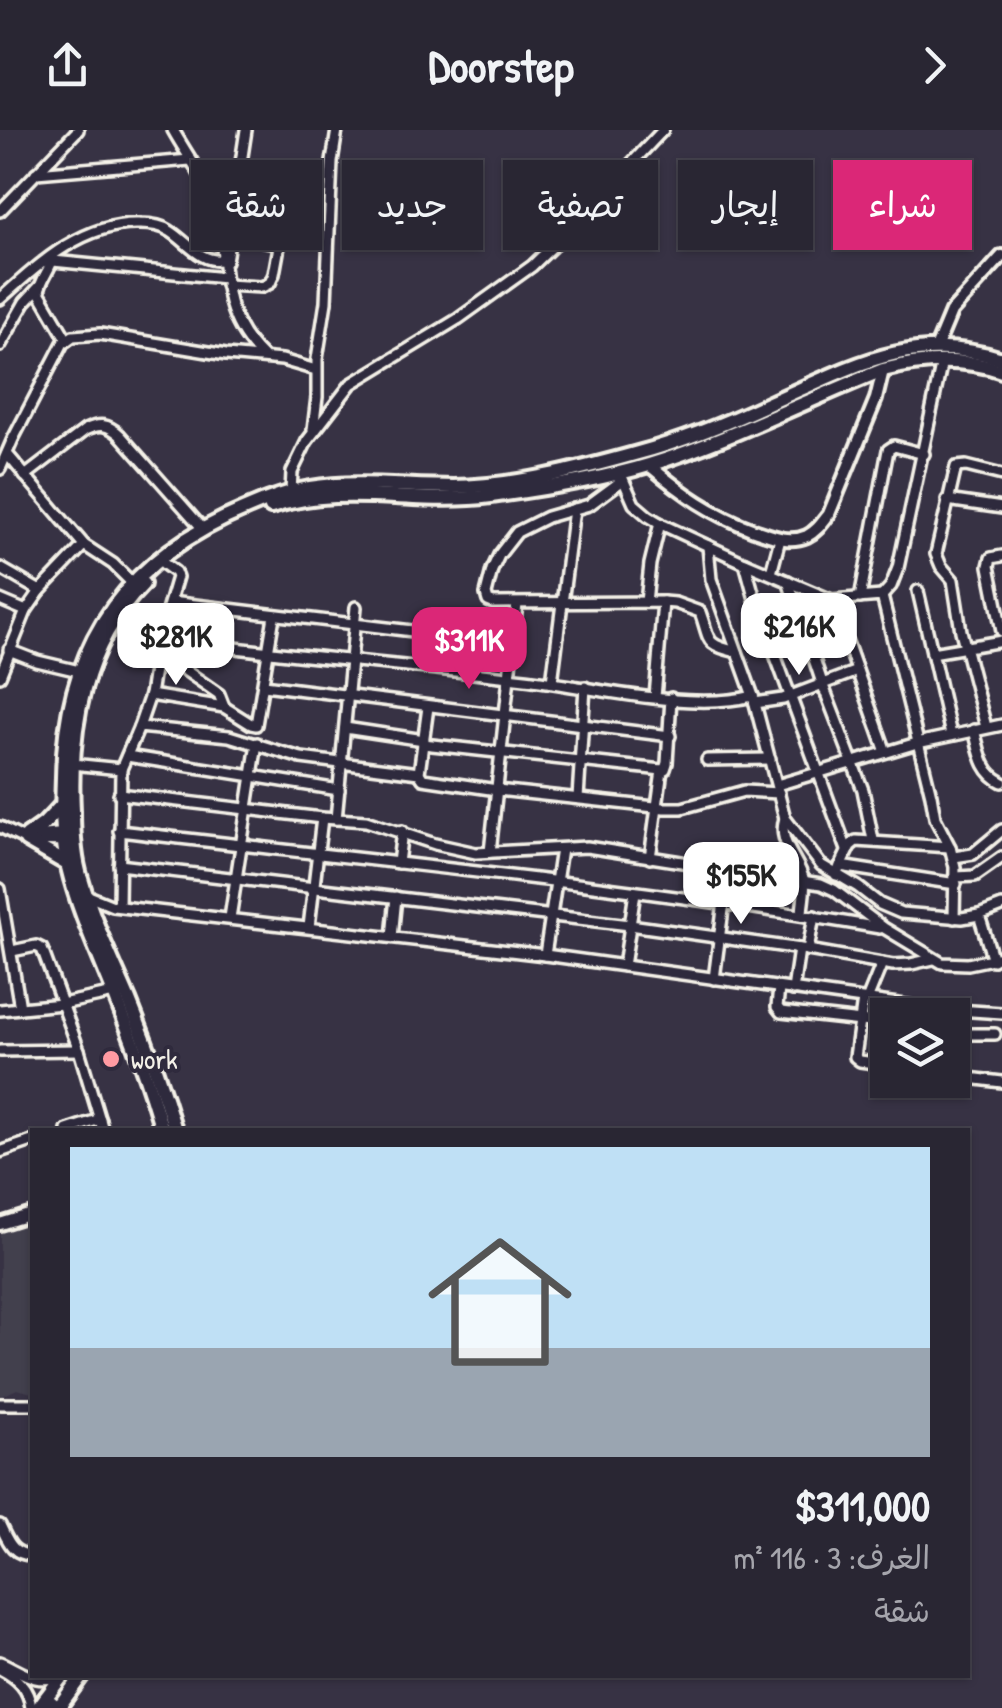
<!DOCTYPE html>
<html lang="ar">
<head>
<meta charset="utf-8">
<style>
  :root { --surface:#292633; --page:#312e3b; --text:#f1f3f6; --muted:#a5a5ac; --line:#45434e; --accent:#db2777 }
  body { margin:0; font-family:"Patrick Hand","Playpen Sans Arabic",sans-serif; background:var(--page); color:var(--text); direction:rtl; height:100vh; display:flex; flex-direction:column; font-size:38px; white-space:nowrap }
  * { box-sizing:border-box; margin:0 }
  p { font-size:32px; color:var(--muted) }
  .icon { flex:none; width:55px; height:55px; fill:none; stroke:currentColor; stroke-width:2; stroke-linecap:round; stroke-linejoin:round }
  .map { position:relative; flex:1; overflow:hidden; direction:ltr }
  .details { position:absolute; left:30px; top:998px; width:940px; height:550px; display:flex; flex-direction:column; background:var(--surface); border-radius:0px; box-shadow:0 2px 8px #0004,0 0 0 2px var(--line); direction:rtl }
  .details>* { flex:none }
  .banner { position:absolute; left:30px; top:30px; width:942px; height:90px; direction:rtl; display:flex; gap:20px }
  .fabs { position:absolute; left:870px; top:868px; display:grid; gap:20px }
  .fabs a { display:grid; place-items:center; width:100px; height:100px; border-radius:0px; background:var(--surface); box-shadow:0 2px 8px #0004,0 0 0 2px var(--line); font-size:50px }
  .price { position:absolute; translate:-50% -85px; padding:0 22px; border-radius:20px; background:#fff; color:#222; font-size:32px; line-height:65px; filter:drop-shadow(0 2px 5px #0008) }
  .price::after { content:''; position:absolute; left:50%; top:60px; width:30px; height:22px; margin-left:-15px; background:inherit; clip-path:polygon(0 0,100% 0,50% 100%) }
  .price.current { background:var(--accent); color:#fff }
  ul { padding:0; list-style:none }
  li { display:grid; align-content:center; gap:20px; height:530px; padding:0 40px }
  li+li { border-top:2px solid var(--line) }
  li span { display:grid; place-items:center; height:310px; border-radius:0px; color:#555 }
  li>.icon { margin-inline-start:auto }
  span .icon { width:180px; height:180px; fill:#fffc; stroke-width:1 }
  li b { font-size:42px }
  .chip { padding:0 35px; border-radius:0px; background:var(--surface); box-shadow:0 2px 8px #0004,0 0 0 2px var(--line); font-size:35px; line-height:90px }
  .chip.current { background:var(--accent); color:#fff }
  header { display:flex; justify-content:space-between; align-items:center; height:130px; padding:0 40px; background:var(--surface); font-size:45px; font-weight:700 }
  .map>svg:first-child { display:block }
  .built { fill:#433f4e }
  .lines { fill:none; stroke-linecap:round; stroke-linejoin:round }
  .minor-casing { stroke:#f4f1e8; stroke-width:16 }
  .tertiary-casing { stroke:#f4f1e8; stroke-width:18 }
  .primary-casing { stroke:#f4f1e8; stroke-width:20 }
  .minor { stroke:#2f2a3d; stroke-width:9 }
  .tertiary { stroke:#2f2a3d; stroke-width:10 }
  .primary { stroke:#2f2a3d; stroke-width:12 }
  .poi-dot { fill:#ff9aa2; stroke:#2f2a3d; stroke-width:4 }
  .labels { text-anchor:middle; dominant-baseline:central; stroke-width:8; stroke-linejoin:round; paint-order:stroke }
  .poi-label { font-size:28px; fill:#f4f1e8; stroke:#2f2a3d; text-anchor:start }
</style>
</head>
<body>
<header><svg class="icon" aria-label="forward" viewBox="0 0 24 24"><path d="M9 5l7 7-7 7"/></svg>Doorstep<svg class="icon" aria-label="share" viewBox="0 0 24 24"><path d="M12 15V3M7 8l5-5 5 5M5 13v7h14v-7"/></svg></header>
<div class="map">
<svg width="1002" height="1578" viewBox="0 0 1002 1578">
  <rect width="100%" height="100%" fill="#373244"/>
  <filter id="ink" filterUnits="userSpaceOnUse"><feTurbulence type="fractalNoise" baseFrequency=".01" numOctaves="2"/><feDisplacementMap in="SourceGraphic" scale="20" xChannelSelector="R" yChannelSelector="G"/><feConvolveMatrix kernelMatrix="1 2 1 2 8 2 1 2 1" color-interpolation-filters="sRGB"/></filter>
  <g filter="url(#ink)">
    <polygon class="built" points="32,1093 32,1263 17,1259 0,1267 0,1103"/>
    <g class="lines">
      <defs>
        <g id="minor">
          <path d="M173,0c15,27 36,53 43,83 14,56 0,99 47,144"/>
          <polyline points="36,43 190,30"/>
          <polyline points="0,81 78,0"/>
          <polyline points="230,104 280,114"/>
          <path d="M53,128c-3,12 -13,22 -14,34l28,48"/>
          <polyline points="53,131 225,148"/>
          <polyline points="226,131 246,0"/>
          <polyline points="226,155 262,157 270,153 274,144 287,73"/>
          <path d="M0,169c40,-36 84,-77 140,-75 11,0 21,1 30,7 18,11 29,31 52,29"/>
          <polyline points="0,216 25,172 40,156"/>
          <polyline points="313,300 317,267 317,229 326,172 332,32 337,0"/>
          <polyline points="7,324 84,415 113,434 132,453"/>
          <polyline points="0,339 13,309 63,213 73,206 100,204 226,225 282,230 316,240"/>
          <path d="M25,346l60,-46c15,-7 23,-6 35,5l83,94"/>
          <polyline points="623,349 634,374 648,386 663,395 745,433 832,470 886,622"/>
          <path d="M623,350l-34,25 -42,12 -30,15 -18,23 -7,15 -6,24 2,7 5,2 170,-1 12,1 25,9c11,29 3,32 37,40"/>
          <polyline points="291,362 292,342 307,311 351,254 458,189 532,136 557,112 663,0"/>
          <polyline points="947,370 1002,378"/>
          <polyline points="708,416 711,449 753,566 785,688 821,735 858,757 880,774 901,783 962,788 979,785 1002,776"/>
          <polyline points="1002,426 991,428 989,436 1002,501"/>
          <polyline points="745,433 756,473 847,720"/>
          <path d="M164,434l11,8 2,5 -18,61c121,18 244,26 366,41 66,8 165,33 228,17"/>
          <polyline points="0,438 40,461"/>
          <polyline points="771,443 780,409"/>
          <polyline points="788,451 822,553 863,660 873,710"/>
          <polyline points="918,461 951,605"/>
          <polyline points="882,466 891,456 898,438 942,231"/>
          <polyline points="860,468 888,320 894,316 924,324"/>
          <polyline points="0,470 26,481"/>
          <polyline points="832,470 882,466 931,665 935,688 950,717 955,737 954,788"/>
          <polyline points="170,472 513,513"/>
          <polyline points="646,472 650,434 660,393"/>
          <polyline points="9,520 37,531 79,541"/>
          <polyline points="156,520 219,564 224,577"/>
          <polyline points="932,523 1002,511"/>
          <polyline points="429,538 434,504"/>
          <polyline points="0,546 26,481 40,461 84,415"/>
          <polyline points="552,552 574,379"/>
          <polyline points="264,555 670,606"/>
          <polyline points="150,565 224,577 251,594 256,595 274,486"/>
          <polyline points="655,567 663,472"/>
          <polyline points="755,573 783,569 857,541"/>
          <polyline points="428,577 419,643 423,649 497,660 664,678 682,678 744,661 779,663"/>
          <polyline points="139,597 150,565 159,508"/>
          <polyline points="986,597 961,501 953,450 941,436 936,424 956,337 966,336 1002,345"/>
          <polyline points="345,598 424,610"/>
          <path d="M974,600c6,21 7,42 28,52"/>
          <polyline points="423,614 662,640 650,728"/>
          <polyline points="127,626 339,660"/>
          <polyline points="707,630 770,629"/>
          <polyline points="72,634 121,639 119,776"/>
          <polyline points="121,639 139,597 229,606 301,628 419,643"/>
          <polyline points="662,640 665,639 667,633 671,568"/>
          <polyline points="777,655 917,613 1002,595"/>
          <polyline points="119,664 322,688 366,691 435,714 476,723 587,717 821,754 834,760 884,798 942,833 968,834 1002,827"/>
          <polyline points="578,668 585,557"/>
          <path d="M785,688c-8,26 13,39 19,63 2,9 -2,23 -2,34"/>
          <polyline points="336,689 356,477"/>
          <polyline points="0,697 26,710 69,711"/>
          <path d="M119,701c254,30 509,54 761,97"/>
          <polyline points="34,706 68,703"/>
          <polyline points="490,722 517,474"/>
          <polyline points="954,727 973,724 1002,700"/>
          <polyline points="398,733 402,701"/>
          <polyline points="119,735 630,795 808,820 893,835 911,834 933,829"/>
          <polyline points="840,736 956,754"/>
          <polyline points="836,745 850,716 856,711 950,717"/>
          <polyline points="956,747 975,746 1002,727"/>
          <polyline points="0,759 20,878"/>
          <polyline points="86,765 113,776 545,825 927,878 1002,883"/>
          <polyline points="979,785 993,830"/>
          <polyline points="230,788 257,613"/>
          <polyline points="309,797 322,688"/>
          <polyline points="392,807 396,767"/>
          <polyline points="808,820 814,786"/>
          <polyline points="12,821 36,816 42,819 79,920 103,1000"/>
          <polyline points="545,825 561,719"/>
          <polyline points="624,836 635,762"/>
          <polyline points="714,849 728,741"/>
          <polyline points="779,858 777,877 781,882 888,894"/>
          <polyline points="793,860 799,819"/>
          <polyline points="863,870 855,927 860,931 888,935"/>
          <polyline points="867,870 882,833"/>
          <polyline points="0,880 62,874 114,863"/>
          <polyline points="952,904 995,904"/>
          <polyline points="0,921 79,920"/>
          <polyline points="952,946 1002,952"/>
          <polyline points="67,1000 100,989"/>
          <polyline points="0,1022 32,1011"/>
          <polyline points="0,1274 32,1274"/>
          <path d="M0,1395c8,16 12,30 32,30"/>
          <path d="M0,1532c21,9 35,23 59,14"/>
          <path d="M0,1539c17,9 29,19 31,39"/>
        </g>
        <g id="tertiary">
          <polyline points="936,218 951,182 1002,126"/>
          <path d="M649,335c34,29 63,49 105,65 18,6 35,14 53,6 10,-5 15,-13 22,-22l47,-115 7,-29"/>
          <polyline points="0,1094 32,1084"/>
        </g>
        <g id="primary">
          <path d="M271,377c72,-24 146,-1 220,-11 51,-7 109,-16 158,-31 80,-25 156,-64 234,-95 39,-10 80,-12 119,1"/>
          <path d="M143,454c-60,61 -74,144 -70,227 0,23 1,46 8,68 12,42 31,81 48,121 17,42 33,86 46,130"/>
          <polyline points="27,706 44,694 62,675"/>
          <polyline points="26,710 67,734"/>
          <path d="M162,1000c-13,-48 -32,-96 -50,-142 -16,-40 -34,-79 -44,-121 -7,-29 -6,-60 -5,-90 2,-120 51,-206 162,-259 27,-12 55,-25 85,-30 48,-8 94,-1 143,-1 59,0 128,-18 185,-34 45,-12 91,-31 134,-51 79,-35 141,-72 230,-43"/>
          <polyline points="46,1568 58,1578 82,1545"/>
          <polyline points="38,1578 63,1545"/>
        </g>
      </defs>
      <use href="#minor" class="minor-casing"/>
      <use href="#tertiary" class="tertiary-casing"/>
      <use href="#primary" class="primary-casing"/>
      <use href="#minor" class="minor"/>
      <use href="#tertiary" class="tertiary"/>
      <use href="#primary" class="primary"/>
    </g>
  </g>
  <circle class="poi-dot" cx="111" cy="929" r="10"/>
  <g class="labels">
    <g class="poi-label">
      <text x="131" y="929">work</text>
    </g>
  </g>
</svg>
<div class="fabs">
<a><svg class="icon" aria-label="layers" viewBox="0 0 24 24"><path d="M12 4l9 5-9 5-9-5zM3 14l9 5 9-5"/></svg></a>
</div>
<b class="price" style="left:799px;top:548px">$216K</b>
<b class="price" style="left:176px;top:558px">$281K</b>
<b class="price current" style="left:469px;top:562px">$311K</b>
<b class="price" style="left:741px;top:797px">$155K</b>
<div class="banner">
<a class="chip current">شراء</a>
<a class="chip">إيجار</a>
<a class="chip">تصفية</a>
<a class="chip">جديد</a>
<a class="chip">شقة</a>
</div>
<section class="details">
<ul>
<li><span style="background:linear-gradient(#bfe0f5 65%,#9aa5b1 0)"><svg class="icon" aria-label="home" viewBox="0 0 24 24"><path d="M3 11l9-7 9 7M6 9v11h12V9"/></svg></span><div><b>$311,000</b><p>الغرف: 3 · 116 m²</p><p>شقة</p></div></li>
</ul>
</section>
</div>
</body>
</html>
